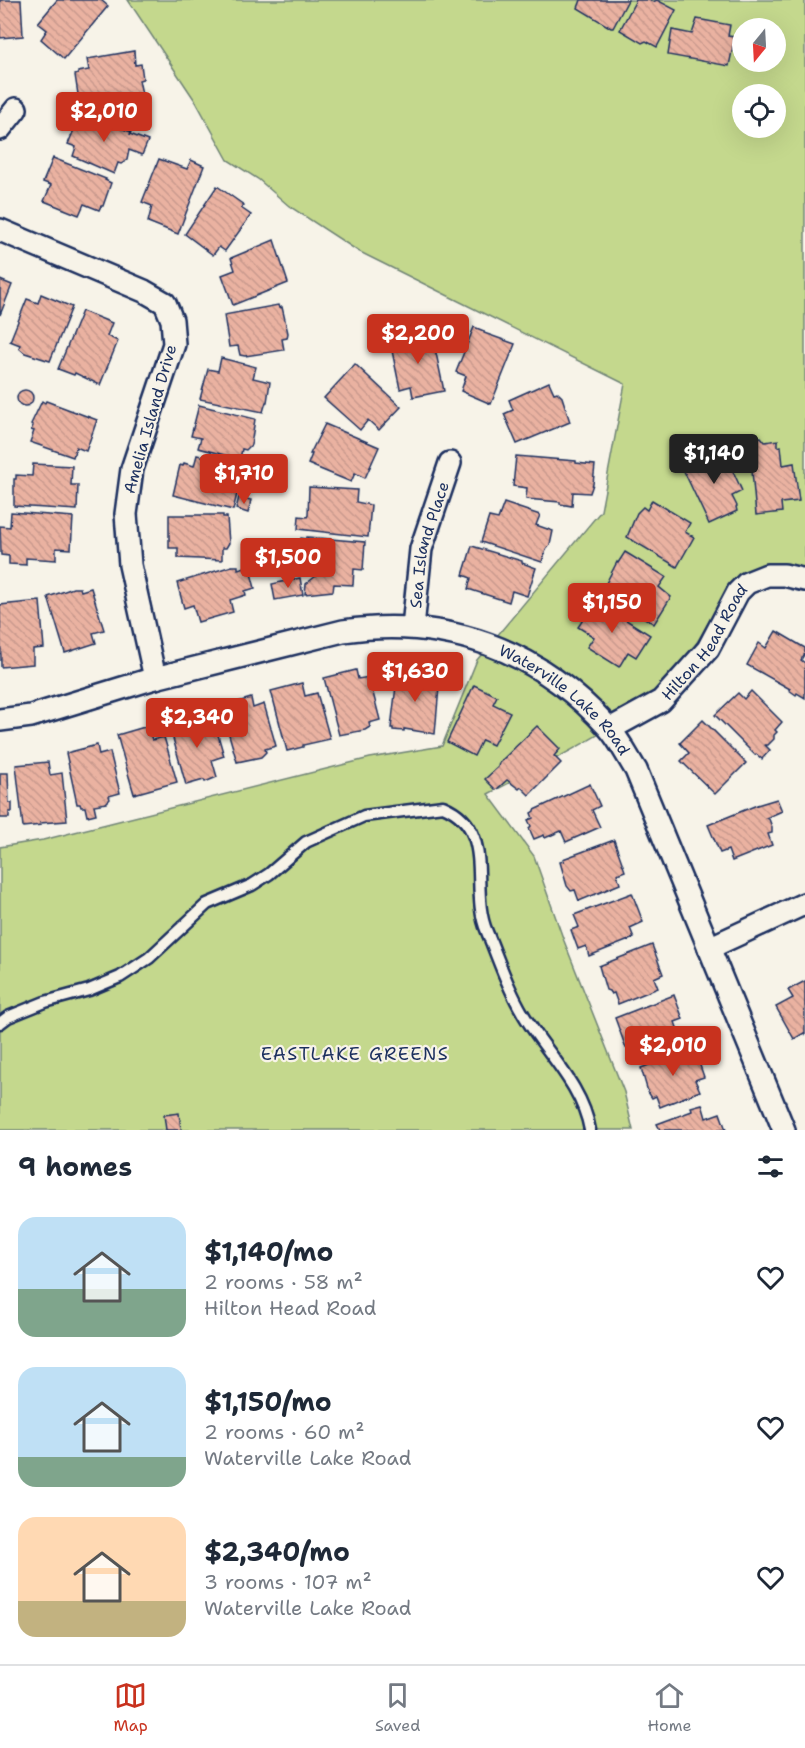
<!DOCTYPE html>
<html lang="en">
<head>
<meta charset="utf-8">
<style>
  :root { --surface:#fff; --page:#f6f6f7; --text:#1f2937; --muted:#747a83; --line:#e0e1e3; --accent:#c8321e }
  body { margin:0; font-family:"Shantell Sans",sans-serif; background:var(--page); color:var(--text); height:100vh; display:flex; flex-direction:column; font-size:22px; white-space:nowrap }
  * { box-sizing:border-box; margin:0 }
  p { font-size:20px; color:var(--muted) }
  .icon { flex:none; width:33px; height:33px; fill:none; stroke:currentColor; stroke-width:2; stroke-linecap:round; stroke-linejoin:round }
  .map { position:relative; height:1130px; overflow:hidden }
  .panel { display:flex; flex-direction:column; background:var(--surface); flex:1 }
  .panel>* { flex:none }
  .needle { width:39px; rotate:198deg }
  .buttons { position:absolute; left:732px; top:18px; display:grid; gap:12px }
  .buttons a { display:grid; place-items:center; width:54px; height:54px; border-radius:50%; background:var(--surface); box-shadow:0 6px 24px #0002; font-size:30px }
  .price { position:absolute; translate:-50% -51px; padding:0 14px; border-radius:6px; background:var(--accent); color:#fff; font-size:20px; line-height:39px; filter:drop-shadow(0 2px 3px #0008) }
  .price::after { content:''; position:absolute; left:50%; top:36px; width:18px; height:14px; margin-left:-9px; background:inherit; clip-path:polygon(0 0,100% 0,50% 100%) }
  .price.selected { background:#222; color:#fff }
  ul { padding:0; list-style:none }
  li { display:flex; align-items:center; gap:18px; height:150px; padding:0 18px }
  li span { display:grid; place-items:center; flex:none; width:168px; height:120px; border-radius:18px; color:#555 }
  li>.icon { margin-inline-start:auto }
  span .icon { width:72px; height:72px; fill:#fffc; stroke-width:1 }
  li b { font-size:26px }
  h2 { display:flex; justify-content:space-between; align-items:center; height:72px; padding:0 18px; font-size:26px }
  .tab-bar { display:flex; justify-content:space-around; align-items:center; height:84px; border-top:2px solid var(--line); background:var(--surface); font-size:16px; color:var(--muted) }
  .tab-bar a { display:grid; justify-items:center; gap:3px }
  .tab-bar .selected { color:var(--accent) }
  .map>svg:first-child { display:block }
  .grass { fill:#c4d88d; stroke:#708476; stroke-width:1.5; fill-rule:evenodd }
  .building { fill:url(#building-back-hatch); stroke:#1b2f5e; stroke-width:1.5 }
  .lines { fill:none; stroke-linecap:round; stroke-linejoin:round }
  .lane-casing { stroke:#1b2f5e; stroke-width:15 }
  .street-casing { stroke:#1b2f5e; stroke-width:26 }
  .lane { stroke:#f7f3e8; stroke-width:10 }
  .street { stroke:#f7f3e8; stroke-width:21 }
  .labels { text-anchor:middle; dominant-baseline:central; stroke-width:4.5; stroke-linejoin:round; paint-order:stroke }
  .street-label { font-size:16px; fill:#1b2f5e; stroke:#f7f3e8 }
  .neighbourhood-label { font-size:18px; letter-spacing:1.5px; fill:#1b2f5e; stroke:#f7f3e8 }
</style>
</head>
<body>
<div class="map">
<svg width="805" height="1130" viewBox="0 0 805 1130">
  <defs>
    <pattern id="building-back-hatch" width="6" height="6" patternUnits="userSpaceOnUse" patternTransform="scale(1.5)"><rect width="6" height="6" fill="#eab2a1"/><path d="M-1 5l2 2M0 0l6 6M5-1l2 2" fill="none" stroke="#c8998d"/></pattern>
  </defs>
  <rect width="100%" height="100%" fill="#f7f3e8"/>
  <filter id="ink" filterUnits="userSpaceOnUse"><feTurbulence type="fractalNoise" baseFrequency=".0167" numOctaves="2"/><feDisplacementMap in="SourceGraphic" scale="12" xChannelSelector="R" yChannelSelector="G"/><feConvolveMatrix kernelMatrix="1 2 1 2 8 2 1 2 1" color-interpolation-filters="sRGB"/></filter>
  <g filter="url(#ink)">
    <path class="grass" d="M128,0h677v579l-73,7c-23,30 -34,62 -60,91 -44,49 -126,86 -184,117l46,62 30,85 60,151 9,38h-633v-283l43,-7 327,-82 72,-12 35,-86 124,-149 24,-127 -267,-133 -69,-45 -31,-27 -30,-19 -32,-58zM742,28h34v34h-34zM742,94h34v34h-34z"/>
    <g class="building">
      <polygon points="0,0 21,0 23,36 0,38"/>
      <polygon points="57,0 101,0 108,6 64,59 41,39 47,30 38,23"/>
      <polygon points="581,0 628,0 613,28 611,28 578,8"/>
      <polygon points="636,0 649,0 653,2 657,0 676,10 657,47 646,41 642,43 620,30"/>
      <polygon points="697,19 730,25 728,36 735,37 729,66 668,55 672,30 692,34"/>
      <polygon points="134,51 135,65 141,64 143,79 139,80 142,94 80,107 75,75 78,74 78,72 89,70 87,59"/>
      <polygon points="81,113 131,132 130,134 148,141 142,155 129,150 127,160 121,164 118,163 114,174 73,156 76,147 68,144"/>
      <polygon points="53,158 106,179 105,180 111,183 103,206 101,206 99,210 84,204 79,215 44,201 51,185 43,182"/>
      <polygon points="159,159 187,169 191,160 204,166 178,234 148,222 152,206 142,202"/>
      <polygon points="217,186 244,205 241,208 251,215 225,251 219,247 213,255 185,234"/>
      <polygon points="274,240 288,283 233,305 222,275 235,270 231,258"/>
      <polygon points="0,280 12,285 0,315"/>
      <polygon points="41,294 72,307 50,361 25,353 19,348 20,345 10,341 27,299 38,303"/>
      <polygon points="278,305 279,308 282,307 288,333 287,338 282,339 284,350 245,356 240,355 238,346 229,347 224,315"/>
      <polygon points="82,311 112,323 107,336 118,341 100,385 75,373 74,375 58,369"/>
      <polygon points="474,327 484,331 484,333 515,344 491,404 461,391 466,376 456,372"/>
      <polygon points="432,334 444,391 413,397 411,386 400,389 391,346 402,344 401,340 407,337"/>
      <polygon points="221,358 256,367 253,378 270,382 267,402 266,402 263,412 200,399 208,369 218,371"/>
      <polygon points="355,364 401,407 379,430 368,420 360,430 324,398"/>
      <polygon points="549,382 554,393 557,392 562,397 570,422 517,444 504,414 513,410 509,400"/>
      <circle cx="25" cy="398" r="8"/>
      <polygon points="42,401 45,403 46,401 97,420 86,451 76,447 73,457 30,442 34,431 31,430 33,426 31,424"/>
      <polygon points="199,405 255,419 251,445 246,450 242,449 240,459 198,448 201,438 191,436"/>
      <polygon points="325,424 379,447 365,478 355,473 351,482 308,464 312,454 310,454"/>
      <polygon points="761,437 765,442 778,440 778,447 781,446 783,465 794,463 799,501 781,503 782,512 756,515 749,438"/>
      <polygon points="722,447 742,491 732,496 737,506 736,507 737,511 709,524 682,467 712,454 712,452"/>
      <polygon points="197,455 244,466 233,510 173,495 180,465 183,466 184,463 194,466"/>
      <polygon points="516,456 576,461 576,463 595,465 593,484 590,493 573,492 572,506 560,504 560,502 526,499 527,488 513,486"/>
      <polygon points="33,464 72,466 71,485 78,485 77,510 14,506 14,479 16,479 16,475 32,476"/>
      <polygon points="309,487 357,490 356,502 371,505 368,537 298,529 299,516 307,517 308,515"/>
      <polygon points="239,497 251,500 248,513 236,509"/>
      <polygon points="652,500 690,523 685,532 694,537 677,567 627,537 637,513 643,507 647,510"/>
      <polygon points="504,503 540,515 536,525 553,531 550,545 546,550 542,562 481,542 489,517 498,519"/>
      <polygon points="11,512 73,517 71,549 56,548 56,560 26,558 26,565 9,564 9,556 1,555 0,526 10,527"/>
      <polygon points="169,515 223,515 223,517 227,517 229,543 226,548 222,548 222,560 178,558 178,548 169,548"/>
      <polygon points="307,537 365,542 363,570 354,569 353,585 334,584 333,591 305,594 306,584 316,576 316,570 299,569 299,564 297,564 301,538 307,539"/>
      <polygon points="472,546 522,561 522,563 536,568 527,596 512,591 509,602 468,589 471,578 463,575"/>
      <polygon points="625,552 666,577 659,587 671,597 654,624 602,591 617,562 618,563"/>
      <polygon points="232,566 238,566 238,569 249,566 255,588 245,591 246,595 230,600 233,612 198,622 193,605 184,608 177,583"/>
      <polygon points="300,578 303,595 275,600 272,584"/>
      <polygon points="73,588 80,588 81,591 91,588 104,630 93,633 96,643 65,653 48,597"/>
      <polygon points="40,601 44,648 33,649 33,664 1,667 0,605"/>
      <polygon points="596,601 650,635 636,657 628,652 619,667 587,647 594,637 578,627"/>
      <polygon points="776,631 805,648 805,653 801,660 805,663 805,698 797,693 796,695 789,690 790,689 747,665 759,643 766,648"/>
      <polygon points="398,669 429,672 427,686 439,687 435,734 404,729 404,731 393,730 393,728 391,728"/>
      <polygon points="356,670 358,679 369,677 380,720 369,723 370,727 365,730 339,735 324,678"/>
      <polygon points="302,683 305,696 317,693 330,739 303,745 303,747 287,751 271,691"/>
      <polygon points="474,685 497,696 493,704 510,712 493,745 482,740 474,756 447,742"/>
      <polygon points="751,691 782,722 775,730 777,732 774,735 774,739 768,745 765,745 770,750 762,759 756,754 755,755 715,715 738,693 744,699"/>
      <polygon points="251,698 253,708 264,704 276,746 265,749 266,752 261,757 237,762 221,707"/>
      <polygon points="194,717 196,726 214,721 224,756 212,760 217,777 205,782 204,780 186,785 169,724"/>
      <polygon points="703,720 746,763 715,794 681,761 689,753 680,743"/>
      <polygon points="148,726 152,740 164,737 177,782 134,794 117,735"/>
      <polygon points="537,726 560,749 554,756 561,763 529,795 521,787 519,789 507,780 496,790 485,779 498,767 499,763"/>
      <polygon points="97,745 99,755 110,752 120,793 109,796 110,799 106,803 94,805 96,814 87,816 85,807 81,807 80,804 77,804 66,753"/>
      <polygon points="48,762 50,775 62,773 67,821 40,823 41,825 23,827 16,765"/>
      <polygon points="0,773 8,773 9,803 12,803 12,812 9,812 9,818 0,818"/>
      <polygon points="590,784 600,806 592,810 600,827 566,842 561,831 545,838 544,835 534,839 529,828 531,826 528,820 533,818 531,813 534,811 534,810"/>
      <polygon points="777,799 782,811 766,818 769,819 772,827 772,833 768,834 772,845 732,861 728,850 720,853 708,825 757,805"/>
      <polygon points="614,840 625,871 617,874 620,884 579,901 575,890 571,891 567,886 560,862 564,861 563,859"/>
      <polygon points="632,893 643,922 630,928 634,938 589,956 586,946 578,949 571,930 579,927 574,915"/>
      <polygon points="652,945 663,974 654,978 658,988 618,1004 614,993 611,994 609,991 606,990 599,966"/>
      <polygon points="805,981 805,1034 804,1033 794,1039 776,1007 793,998 788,990"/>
      <polygon points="674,995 683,1019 675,1022 681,1038 646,1052 642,1041 626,1048 615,1018"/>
      <polygon points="694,1048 704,1077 695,1080 700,1091 660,1107 656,1096 652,1098 648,1092 641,1068"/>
      <polygon points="702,1104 706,1118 720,1113 726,1130 660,1130 657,1124 692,1111 691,1107"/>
      <polygon points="179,1113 181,1130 166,1130 164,1115"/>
    </g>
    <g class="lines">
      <defs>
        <path id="lane" d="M0,1023l8,-6 37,-15 44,-12 31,-13 29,-19 58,-54 45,-19 17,-11 37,-32 58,-26 79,-10c55,23 25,83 44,126 11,26 20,55 35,80 22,39 60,72 68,118"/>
        <g id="street">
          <polyline points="0,129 16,109"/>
          <polyline points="0,230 144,291 165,303 172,320 174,344 132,469 126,514 130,565 155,678"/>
          <path id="s1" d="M413,627l8,-78 29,-86"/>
          <path id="s2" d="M0,720l31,-4 124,-38 188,-47c104,-15 194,18 265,96 11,12 19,29 28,43l148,360"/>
          <path id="s3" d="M610,729l51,-28 47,-52 30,-57 9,-9 20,-8h17l21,5"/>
          <polyline points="709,948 804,904"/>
        </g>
      </defs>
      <use href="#lane" class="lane-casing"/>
      <use href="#street" class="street-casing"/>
      <use href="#lane" class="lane"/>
      <use href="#street" class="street"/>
    </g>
  </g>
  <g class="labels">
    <g class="street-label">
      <text transform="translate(150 419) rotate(-74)">Amelia Island Drive</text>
      <text stroke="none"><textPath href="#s1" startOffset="84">Sea Island Place</textPath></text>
      <text stroke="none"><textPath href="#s3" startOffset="132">Hilton Head Road</textPath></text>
      <text stroke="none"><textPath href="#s2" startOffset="598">Waterville Lake Road</textPath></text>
    </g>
    <g class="neighbourhood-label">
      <text x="355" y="1054">EASTLAKE GREENS</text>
    </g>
  </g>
</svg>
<div class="buttons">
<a><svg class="needle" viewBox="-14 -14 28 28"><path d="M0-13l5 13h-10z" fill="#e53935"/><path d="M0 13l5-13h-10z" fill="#747a83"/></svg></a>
<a><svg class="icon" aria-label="locate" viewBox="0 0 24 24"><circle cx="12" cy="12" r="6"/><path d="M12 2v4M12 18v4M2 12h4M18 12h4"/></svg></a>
</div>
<b class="price" style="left:104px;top:143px">$2,010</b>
<b class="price" style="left:418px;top:365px">$2,200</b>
<b class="price selected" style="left:714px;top:485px">$1,140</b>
<b class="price" style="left:244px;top:505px">$1,710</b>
<b class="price" style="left:288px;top:589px">$1,500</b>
<b class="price" style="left:612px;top:634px">$1,150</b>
<b class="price" style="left:415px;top:703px">$1,630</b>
<b class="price" style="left:197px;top:749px">$2,340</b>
<b class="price" style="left:673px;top:1077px">$2,010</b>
</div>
<section class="panel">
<h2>9 homes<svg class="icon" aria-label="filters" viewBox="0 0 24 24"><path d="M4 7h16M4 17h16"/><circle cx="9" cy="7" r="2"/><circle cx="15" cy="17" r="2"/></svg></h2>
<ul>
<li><span style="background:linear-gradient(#bfe0f5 60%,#7fa58c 0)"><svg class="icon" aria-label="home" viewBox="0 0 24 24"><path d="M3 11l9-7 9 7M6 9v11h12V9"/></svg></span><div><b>$1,140/mo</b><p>2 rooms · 58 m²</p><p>Hilton Head Road</p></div><svg class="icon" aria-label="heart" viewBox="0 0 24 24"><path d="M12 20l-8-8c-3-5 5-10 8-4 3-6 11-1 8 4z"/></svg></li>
<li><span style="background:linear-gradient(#bfe0f5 75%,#7fa58c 0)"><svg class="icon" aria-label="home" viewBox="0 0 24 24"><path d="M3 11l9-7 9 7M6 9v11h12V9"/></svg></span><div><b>$1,150/mo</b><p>2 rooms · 60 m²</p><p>Waterville Lake Road</p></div><svg class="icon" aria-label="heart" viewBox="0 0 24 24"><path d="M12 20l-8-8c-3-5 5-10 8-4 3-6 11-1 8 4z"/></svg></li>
<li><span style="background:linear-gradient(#ffd9b3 70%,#c2b280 0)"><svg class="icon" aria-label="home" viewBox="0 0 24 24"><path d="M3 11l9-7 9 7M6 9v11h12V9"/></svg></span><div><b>$2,340/mo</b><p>3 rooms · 107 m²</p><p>Waterville Lake Road</p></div><svg class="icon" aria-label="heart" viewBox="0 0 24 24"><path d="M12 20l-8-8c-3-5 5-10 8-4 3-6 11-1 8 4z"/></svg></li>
</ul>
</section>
<nav class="tab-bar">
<a class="selected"><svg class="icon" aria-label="map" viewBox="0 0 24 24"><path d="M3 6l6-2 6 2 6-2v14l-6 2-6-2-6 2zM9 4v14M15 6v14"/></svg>Map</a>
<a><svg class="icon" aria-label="saved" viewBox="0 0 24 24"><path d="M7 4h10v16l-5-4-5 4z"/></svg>Saved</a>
<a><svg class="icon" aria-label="home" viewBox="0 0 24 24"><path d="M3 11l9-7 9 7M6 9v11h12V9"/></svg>Home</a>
</nav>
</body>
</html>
